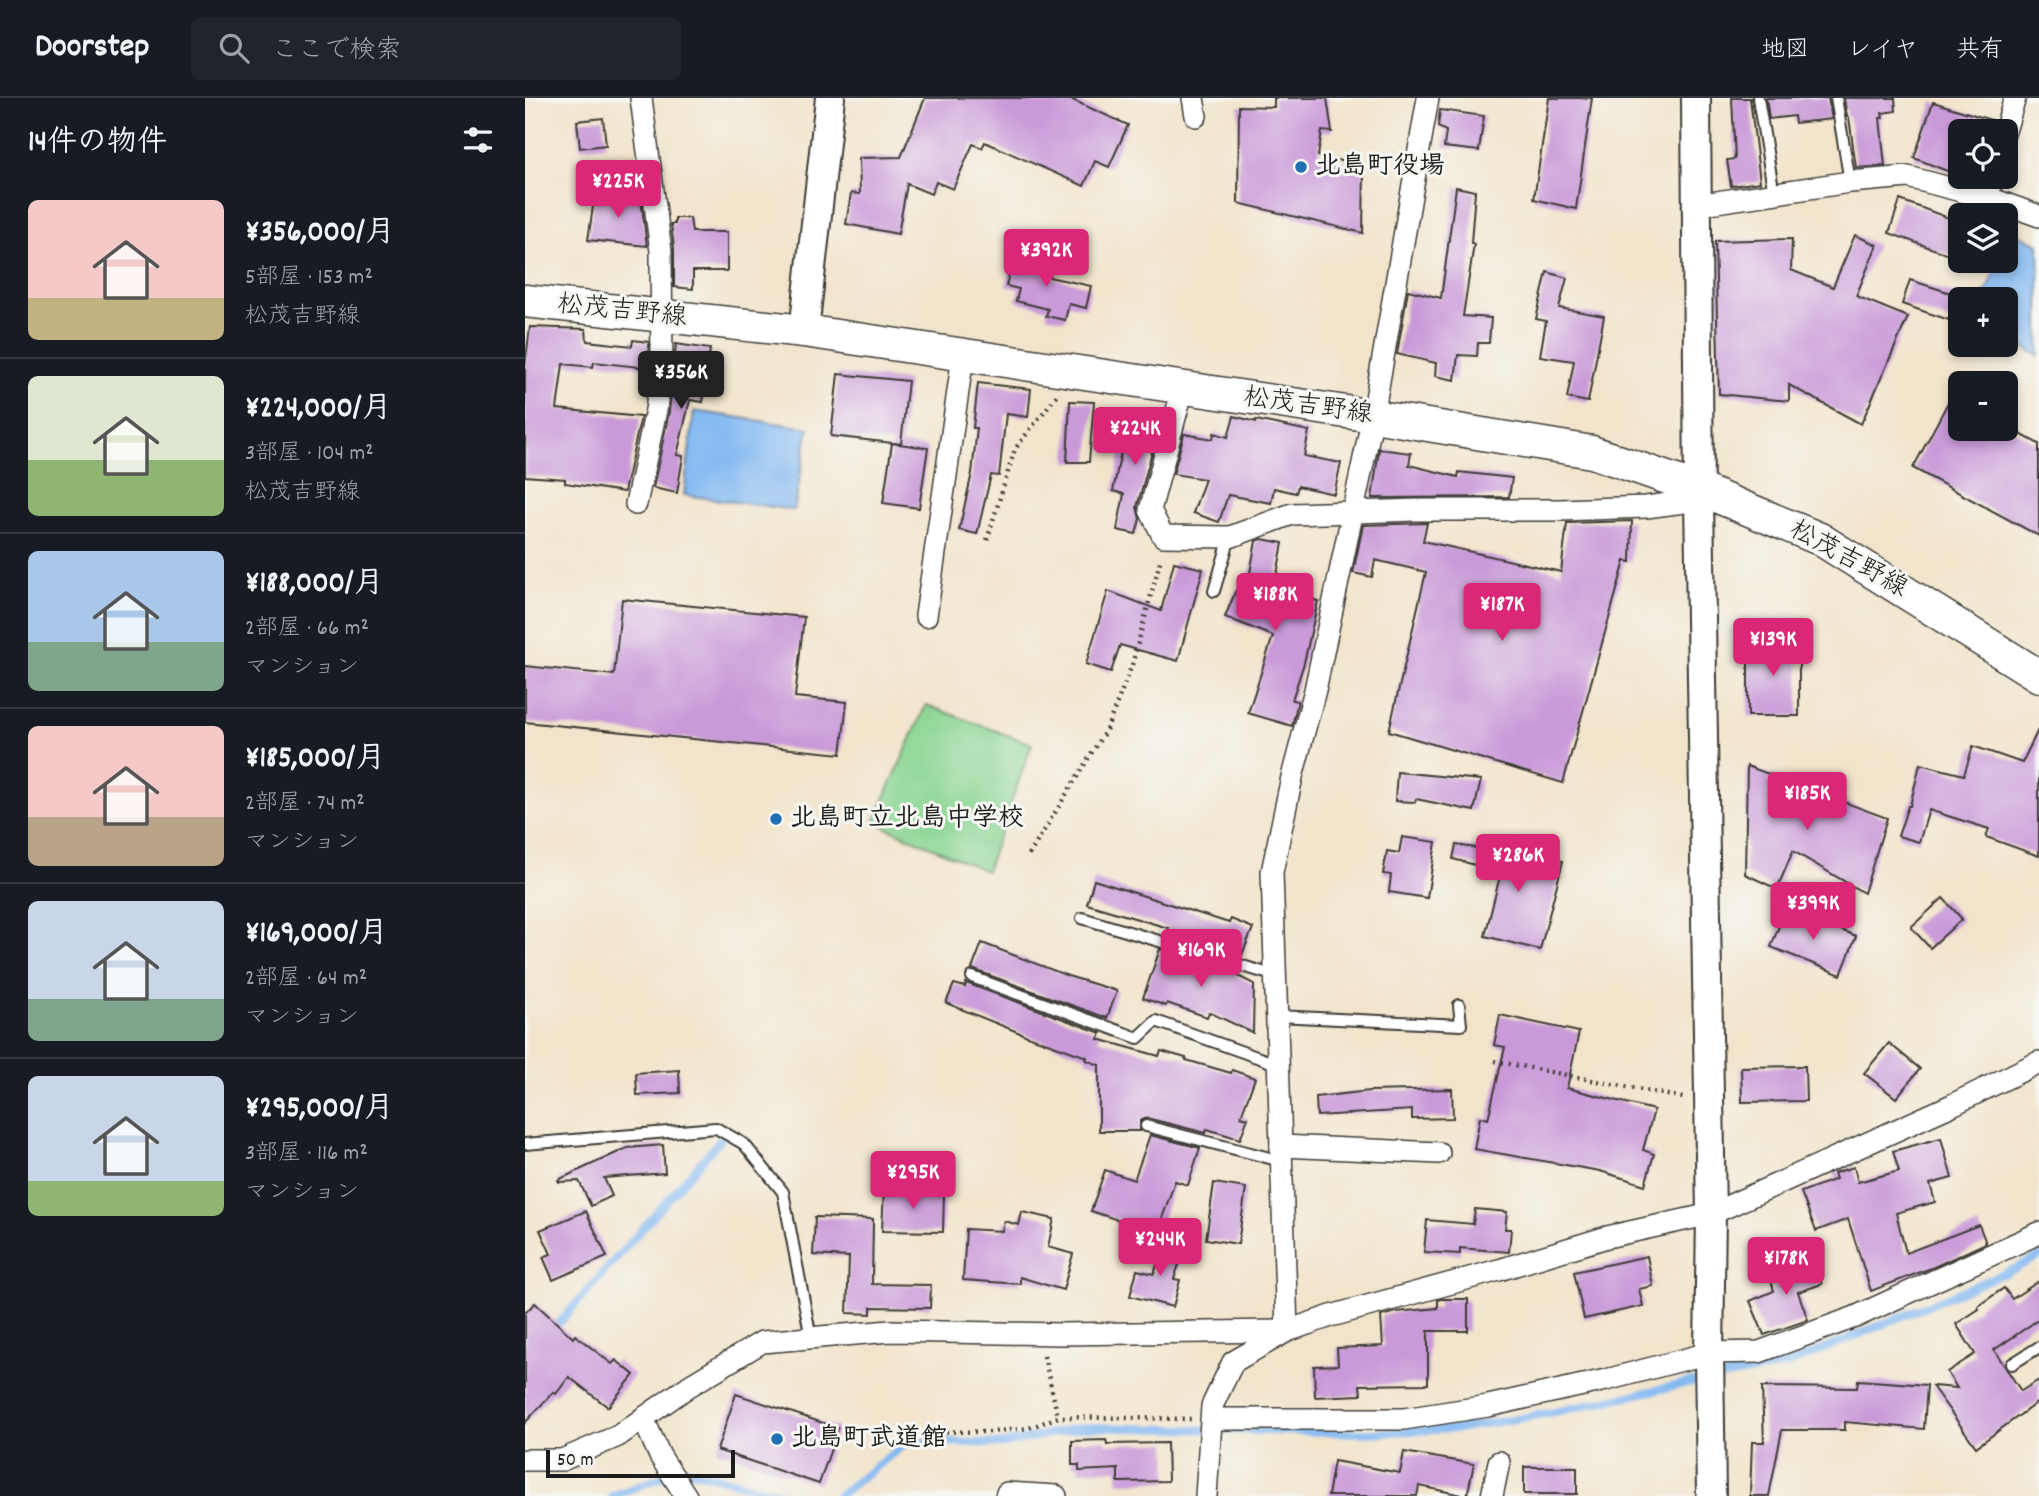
<!DOCTYPE html>
<html lang="ja">
<head>
<meta charset="utf-8">
<style>
  :root { --surface:#171b24; --page:#20242c; --text:#f1f3f6; --muted:#9ea1a6; --line:#363941; --accent:#db2777 }
  body { margin:0; font-family:Dekko,"Klee One",sans-serif; background:var(--page); color:var(--text); height:100vh; display:flex; flex-direction:column; font-size:26px; white-space:nowrap }
  * { box-sizing:border-box; margin:0 }
  p { font-size:23px; color:var(--muted) }
  .icon { flex:none; width:38px; height:38px; fill:none; stroke:currentColor; stroke-width:2; stroke-linecap:round; stroke-linejoin:round }
  .map { position:relative; flex:1; overflow:hidden }
  .details { display:flex; flex-direction:column; background:var(--surface); width:525px }
  .details>* { flex:none }
  .buttons { position:absolute; left:1423px; top:21px; display:grid; gap:14px }
  .buttons a { display:grid; place-items:center; width:70px; height:70px; border-radius:10px; background:var(--surface); box-shadow:0 4px 10px #0003; font-size:35px }
  .scale { position:absolute; left:21px; bottom:18px; width:189px; box-sizing:border-box; padding-left:7px; border:4px solid #1c1c1c; border-top:0; font-size:19px; line-height:24px; white-space:nowrap; color:#1c1c1c; -webkit-text-stroke:5px #f6f6f2; paint-order:stroke }
  .price { position:absolute; translate:-50% -60px; padding:0 16px; border-radius:7px; background:var(--accent); color:#fff; font-size:23px; line-height:46px; filter:drop-shadow(0 2px 4px #0008) }
  .price::after { content:''; position:absolute; left:50%; top:42px; width:21px; height:16px; margin-left:-10px; background:inherit; clip-path:polygon(0 0,100% 0,50% 100%) }
  .price.current { background:#222; color:#fff }
  ul { padding:0; list-style:none }
  li { display:flex; align-items:center; gap:21px; height:175px; padding:0 28px }
  li+li { border-top:2px solid var(--line) }
  li span { display:grid; place-items:center; flex:none; width:196px; height:140px; border-radius:10px; color:#555 }
  li>.icon { margin-inline-start:auto }
  span .icon { width:84px; height:84px; fill:#fffc; stroke-width:1 }
  li b { font-size:30px }
  h2 { display:flex; justify-content:space-between; align-items:center; height:84px; padding:0 28px; font-size:30px }
  header { display:flex; align-items:center; gap:42px; box-sizing:border-box; height:98px; padding:0 35px; background:var(--surface); border-bottom:2px solid var(--line) }
  header strong { font-size:33px }
  nav { display:flex; gap:38px; margin-inline-start:auto; font-size:24px }
  .search { width:490px; height:63px; background:var(--page); display:flex; align-items:center; gap:18px; box-sizing:border-box; padding:0 24px; border-radius:10px; color:var(--muted); font-size:26px }
  main { display:flex; flex:1; min-height:0 }
  .map>svg:first-child { display:block }
  .green { fill:#8ad592; stroke:#537857; stroke-width:2 }
  .water { fill:#84b9f2; stroke:#506a87; stroke-width:2 }
  .lines { fill:none; stroke-linecap:round; stroke-linejoin:round }
  .stream { stroke:#84b9f2; stroke-width:8 }
  .building { fill:#c999d8 }
  .lane-casing { stroke:#3c3a36; stroke-width:14 }
  .street-casing { stroke:#3c3a36; stroke-width:24 }
  .secondary-casing { stroke:#3c3a36; stroke-width:32 }
  .primary-casing { stroke:#3c3a36; stroke-width:35 }
  .path { stroke:#3c3a36; stroke-width:4.5; stroke-dasharray:2 5; stroke-linecap:butt }
  .lane { stroke:#fff; stroke-width:10 }
  .street { stroke:#fff; stroke-width:21 }
  .secondary { stroke:#fff; stroke-width:28 }
  .primary { stroke:#fff; stroke-width:32 }
  .poi-dot { fill:#1f6fb2; stroke:#f6f6f2; stroke-width:2.5 }
  .labels { text-anchor:middle; dominant-baseline:central; stroke-width:6; stroke-linejoin:round; paint-order:stroke }
  .poi-label { font-size:26px; font-weight:bold; fill:#1c1c1c; stroke:#f6f6f2; text-anchor:start }
  .street-label { font-size:26px; fill:#1c1c1c; stroke:#f6f6f2 }
</style>
</head>
<body>
<header>
<strong>Doorstep</strong>
<div class="search"><svg class="icon" aria-label="search" viewBox="0 0 24 24"><circle cx="10" cy="10" r="6"/><path d="M15 15l6 6"/></svg>ここで検索</div>
<nav><a>地図</a><a>レイヤ</a><a>共有</a></nav>
</header>
<main>
<section class="details">
<h2>14件の物件<svg class="icon" aria-label="filters" viewBox="0 0 24 24"><path d="M4 7h16M4 17h16"/><circle cx="9" cy="7" r="2"/><circle cx="15" cy="17" r="2"/></svg></h2>
<ul>
<li><span style="background:linear-gradient(#f6c9c9 70%,#c2b280 0)"><svg class="icon" aria-label="home" viewBox="0 0 24 24"><path d="M3 11l9-7 9 7M6 9v11h12V9"/></svg></span><div><b>¥356,000/月</b><p>5部屋 · 153 m²</p><p>松茂吉野線</p></div></li>
<li><span style="background:linear-gradient(#dfe7d0 60%,#8fb573 0)"><svg class="icon" aria-label="home" viewBox="0 0 24 24"><path d="M3 11l9-7 9 7M6 9v11h12V9"/></svg></span><div><b>¥224,000/月</b><p>3部屋 · 104 m²</p><p>松茂吉野線</p></div></li>
<li><span style="background:linear-gradient(#a9c7e8 65%,#7fa58c 0)"><svg class="icon" aria-label="home" viewBox="0 0 24 24"><path d="M3 11l9-7 9 7M6 9v11h12V9"/></svg></span><div><b>¥188,000/月</b><p>2部屋 · 66 m²</p><p>マンション</p></div></li>
<li><span style="background:linear-gradient(#f6c9c9 65%,#b9a48a 0)"><svg class="icon" aria-label="home" viewBox="0 0 24 24"><path d="M3 11l9-7 9 7M6 9v11h12V9"/></svg></span><div><b>¥185,000/月</b><p>2部屋 · 74 m²</p><p>マンション</p></div></li>
<li><span style="background:linear-gradient(#c9d6e8 70%,#7fa58c 0)"><svg class="icon" aria-label="home" viewBox="0 0 24 24"><path d="M3 11l9-7 9 7M6 9v11h12V9"/></svg></span><div><b>¥169,000/月</b><p>2部屋 · 64 m²</p><p>マンション</p></div></li>
<li><span style="background:linear-gradient(#c9d6e8 75%,#8fb573 0)"><svg class="icon" aria-label="home" viewBox="0 0 24 24"><path d="M3 11l9-7 9 7M6 9v11h12V9"/></svg></span><div><b>¥295,000/月</b><p>3部屋 · 116 m²</p><p>マンション</p></div></li>
</ul>
</section>
<div class="map">
<svg width="1514" height="1398" viewBox="0 0 1514 1398">
  <rect width="100%" height="100%" fill="#f6f6f2"/>
  <filter id="ink" filterUnits="userSpaceOnUse"><feTurbulence type="fractalNoise" baseFrequency=".0143" numOctaves="2"/><feDisplacementMap in="SourceGraphic" scale="14" xChannelSelector="R" yChannelSelector="G"/><feConvolveMatrix kernelMatrix="1 2 1 2 8 2 1 2 1" color-interpolation-filters="sRGB"/></filter>
  <filter id="wash" filterUnits="userSpaceOnUse"><feTurbulence type="fractalNoise" baseFrequency=".00686" numOctaves="4" result="noise"/><feDisplacementMap in="SourceGraphic" scale="28" xChannelSelector="R" yChannelSelector="G"/><feGaussianBlur stdDeviation="1.57" result="paint"/><feColorMatrix in="noise" values="0 0 0 0 0 0 0 0 0 0 0 0 0 0 0 0 0 1.4 0 .05"/><feComposite in="paint" operator="in"/></filter>
  <g filter="url(#wash)">
    <rect width="100%" height="100%" fill="#f2e4cb"/>
    <polygon class="green" points="401,607 507,646 461,773 349,724"/>
    <g class="water">
      <polygon points="1488,134 1514,146 1514,258 1481,240 1480,201 1457,201 1475,163 1480,163 1481,151"/>
      <polygon points="169,313 284,330 269,412 159,397"/>
    </g>
    <g class="lines">
      <g class="stream">
        <polyline points="28,1232 197,1040"/>
        <polyline points="1191,1280 1261,1267 1489,1171 1514,1158"/>
        <polyline points="87,1398 159,1371 265,1398"/>
        <polyline points="313,1398 384,1343 478,1346 557,1329 843,1335 931,1331 1025,1315 1178,1282"/>
      </g>
    </g>
    <g id="blocks">
      <g class="building">
        <polygon points="400,0 543,0 603,27 584,69 570,63 559,88 460,44 457,50 448,46 428,91 411,84 406,96 382,86 373,136 321,126 326,95 335,96 334,60 376,59"/>
        <polygon points="749,0 802,0 807,34 797,33 793,58 839,68 838,135 713,105 714,8 749,9"/>
        <polygon points="1024,0 1067,0 1051,111 1009,101"/>
        <polygon points="1207,0 1225,0 1235,84 1206,88 1202,62 1210,61"/>
        <polygon points="1241,0 1303,0 1307,21 1270,25 1269,18 1244,21"/>
        <polygon points="1319,0 1370,0 1371,13 1357,15 1358,20 1355,20 1360,68 1331,70 1324,19 1322,19"/>
        <polygon points="1408,4 1469,23 1467,33 1435,33 1435,78 1389,60"/>
        <polygon points="915,12 959,18 954,53 919,49 921,33 913,29"/>
        <polygon points="78,20 81,47 55,50 52,23"/>
        <polygon points="931,89 950,93 946,145 949,146 938,218 966,220 964,245 953,245 952,258 933,257 930,282 910,278 911,265 872,256 883,192 916,200"/>
        <polygon points="70,95 116,101 122,148 63,142"/>
        <polygon points="1375,102 1435,124 1425,157 1364,135"/>
        <polygon points="150,120 165,120 167,134 202,134 202,173 168,173 168,191 149,189 149,150 146,126 150,126"/>
        <polygon points="1330,137 1352,147 1331,198 1383,219 1336,326 1264,287 1264,303 1194,296 1190,143 1267,141 1266,172 1308,189"/>
        <polygon points="488,160 521,169 519,178 566,188 561,210 544,206 540,222 521,218 523,211 491,203 494,191 481,188"/>
        <polygon points="1022,174 1042,180 1034,210 1079,218 1063,304 1042,300 1049,263 1015,258 1021,223 1011,221"/>
        <polygon points="1385,182 1432,197 1424,222 1377,206"/>
        <polygon points="5,229 61,231 62,243 107,248 108,242 124,244 123,270 69,264 68,269 38,266 32,311 116,319 99,394 40,385 40,381 0,378 0,268"/>
        <polygon points="151,246 185,251 178,304 165,302 152,357 158,358 152,395 128,390 144,314"/>
        <polygon points="313,276 383,283 376,346 306,338"/>
        <polygon points="1435,282 1435,331 1486,331 1514,346 1514,438 1388,370"/>
        <polygon points="453,285 506,291 503,319 481,316 474,378 466,377 452,436 434,432 447,375 452,330 448,330"/>
        <polygon points="545,303 569,304 564,364 542,364"/>
        <polygon points="604,315 636,321 612,409 615,421 611,436 592,432 599,396 588,393"/>
        <polygon points="709,318 731,324 731,322 784,333 779,358 816,365 809,396 773,388 771,395 749,390 746,405 703,397 694,424 668,415 680,381 648,376 659,336 688,341 689,335 703,339"/>
        <polygon points="367,345 403,350 394,410 358,405"/>
        <polygon points="854,351 886,355 884,367 933,379 934,374 987,380 984,399 847,400"/>
        <polygon points="1107,423 1106,464 1100,463 1038,685 864,633 901,474 850,462 847,479 828,475 838,427 902,425 898,443 1036,474 1042,425"/>
        <polygon points="737,441 758,445 749,492 793,503 779,565 767,602 773,603 767,628 723,615 748,538 700,519 711,492 721,496 731,443"/>
        <polygon points="649,464 678,471 653,563 595,547 586,574 561,566 583,493 636,513"/>
        <polygon points="97,501 279,519 270,599 322,604 316,656 0,624 0,568 89,577"/>
        <rect x="1223" y="541" width="51" height="77"/>
        <polygon points="1514,630 1514,758 1461,739 1464,731 1404,712 1394,744 1373,738 1383,708 1385,708 1395,666 1439,677 1448,648 1497,665"/>
        <polygon points="1222,668 1362,720 1339,795 1268,753 1252,791 1220,776"/>
        <polygon points="872,674 956,682 949,713 891,701 890,704 870,703"/>
        <polygon points="877,739 911,744 902,800 864,794 866,777 858,776 862,753 874,755"/>
        <polygon points="931,747 1038,763 1015,852 960,838 976,774 928,761"/>
        <polygon points="569,782 704,825 706,821 728,830 716,859 640,837 643,830 562,806"/>
        <polygon points="1418,800 1437,821 1405,850 1386,829"/>
        <polygon points="1261,810 1331,838 1316,877 1246,849"/>
        <polygon points="457,845 543,878 592,893 582,920 447,871"/>
        <polygon points="635,851 710,874 709,876 729,886 728,935 684,914 682,919 642,905 641,908 618,900"/>
        <polygon points="441,885 576,935 573,941 634,958 636,953 661,960 661,962 706,975 707,972 730,980 716,1018 723,1020 715,1041 682,1031 681,1035 622,1020 615,1023 615,1033 574,1033 574,967 561,962 562,959 500,937 421,905 429,886 440,889"/>
        <polygon points="975,917 1054,934 1042,990 1129,1012 1118,1052 1129,1056 1120,1087 1075,1073 949,1051 955,1019 963,1021 980,949 969,947"/>
        <polygon points="1364,945 1395,971 1371,1000 1339,975"/>
        <polygon points="1280,968 1281,1003 1217,1004 1216,969"/>
        <polygon points="154,972 155,995 112,997 111,975"/>
        <polygon points="927,991 928,1020 887,1021 887,1012 792,1018 791,999 845,993"/>
        <polygon points="625,1037 675,1050 663,1087 650,1083 632,1135 566,1113 580,1072 609,1082"/>
        <polygon points="1416,1040 1427,1080 1405,1086 1410,1104 1371,1115 1381,1155 1454,1127 1461,1145 1409,1169 1346,1193 1323,1121 1291,1133 1276,1094 1311,1081 1309,1075 1329,1069 1333,1084 1374,1073 1368,1053"/>
        <polygon points="138,1047 140,1075 79,1080 87,1098 66,1108 54,1083 34,1084 33,1082 102,1050"/>
        <polygon points="689,1085 721,1090 713,1146 681,1141"/>
        <polygon points="359,1091 419,1092 418,1134 357,1133"/>
        <polygon points="950,1111 982,1114 980,1131 986,1131 984,1154 935,1150 935,1156 899,1154 902,1122 948,1126"/>
        <polygon points="61,1113 82,1159 28,1182 18,1159 26,1156 15,1132"/>
        <polygon points="497,1114 529,1121 523,1149 548,1156 538,1192 495,1179 495,1186 438,1182 441,1131 477,1133 479,1123 494,1127"/>
        <polygon points="290,1119 348,1121 347,1186 406,1187 405,1210 346,1209 346,1216 322,1215 324,1159 288,1157"/>
        <polygon points="640,1143 660,1149 649,1181 655,1182 648,1209 605,1198 612,1172 629,1176"/>
        <polygon points="1122,1158 1128,1188 1114,1191 1118,1208 1059,1221 1049,1174"/>
        <polygon points="1290,1162 1297,1186 1273,1194 1283,1222 1239,1237 1225,1203 1249,1193 1244,1175"/>
        <polygon points="1514,1183 1514,1221 1469,1252 1496,1293 1514,1282 1514,1303 1451,1349 1407,1288 1432,1290 1422,1274 1450,1256 1431,1226 1454,1211 1453,1208 1479,1190 1487,1201"/>
        <polygon points="917,1201 943,1201 943,1233 903,1233 903,1286 835,1287 836,1297 790,1299 789,1268 813,1267 812,1250 858,1248 856,1218 871,1214 913,1210 913,1202"/>
        <polygon points="10,1205 48,1240 50,1237 87,1266 91,1262 109,1277 83,1309 44,1279 31,1296 28,1294 0,1325 0,1215"/>
        <polygon points="1333,1282 1402,1287 1399,1331 1320,1324 1320,1332 1257,1332 1244,1398 1225,1398 1227,1344 1239,1344 1237,1289 1332,1290"/>
        <polygon points="211,1296 313,1330 294,1386 192,1352"/>
        <polygon points="581,1342 582,1346 642,1345 643,1383 593,1384 593,1371 554,1373 554,1367 547,1367 547,1343"/>
        <polygon points="879,1354 949,1366 942,1398 894,1388 892,1398 803,1398 809,1363 875,1375"/>
        <rect x="999" y="1369" width="53" height="27"/>
      </g>
    </g>
  </g>
  <g filter="url(#ink)">
    <use href="#blocks" fill-opacity="0" stroke="#3c3a36" stroke-width="2"/>
    <g class="lines">
      <defs>
        <g id="lane">
          <polyline points="1233,0 1249,96"/>
          <polyline points="1311,0 1325,84"/>
          <polyline points="689,493 705,439"/>
          <polyline points="557,820 751,878"/>
          <polyline points="447,879 613,940 631,923 754,967"/>
          <polyline points="752,918 936,927 934,907"/>
          <polyline points="621,1028 756,1063"/>
          <polyline points="0,1046 191,1030 219,1046 258,1094 286,1240"/>
          <polyline points="1487,1266 1514,1249"/>
        </g>
        <g id="street">
          <polyline points="668,0 671,18"/>
          <polyline points="1480,33 1490,0"/>
          <polyline points="1461,101 1468,79"/>
          <polyline points="1171,107 1325,84 1383,79 1470,102 1514,118"/>
          <polyline points="658,290 625,412 638,438 705,439 767,416 892,412 1035,412 1121,409 1174,402"/>
          <polyline points="111,406 131,312 137,268 136,153 116,0"/>
          <polyline points="401,518 438,258"/>
          <polyline points="756,1048 914,1055"/>
          <polyline points="762,1233 747,774 767,679 790,592 848,318 903,0"/>
          <polyline points="118,1320 135,1358 161,1398"/>
          <polyline points="687,1321 879,1321 963,1308 1081,1282 1184,1255 1234,1254 1330,1219 1514,1135"/>
          <polyline points="0,1362 37,1362 93,1338 164,1288 237,1244 365,1233 536,1236 760,1233"/>
          <polyline points="481,1398 482,1395 531,1398"/>
          <polyline points="681,1398 687,1308 708,1264 762,1233 806,1218 974,1172 1082,1139 1186,1116 1427,1007 1514,964"/>
          <polyline points="967,1398 974,1364"/>
        </g>
        <g id="secondary">
          <polyline points="1171,0 1174,402 1186,1116 1184,1255 1186,1398"/>
          <polyline points="279,233 305,0"/>
        </g>
        <polyline id="primary" points="0,203 279,233 848,318 1067,354 1174,391 1295,441 1514,578"/>
      </defs>
      <use href="#lane" class="lane-casing"/>
      <use href="#street" class="street-casing"/>
      <use href="#secondary" class="secondary-casing"/>
      <use href="#primary" class="primary-casing"/>
      <g class="path">
        <polyline points="462,442 490,351 532,297"/>
        <polyline points="504,757 582,630 607,567 636,460"/>
        <polyline points="970,963 1158,1000"/>
        <polyline points="519,1258 533,1319"/>
        <polyline points="386,1333 464,1334 504,1330 533,1319 666,1321"/>
      </g>
      <use href="#lane" class="lane"/>
      <use href="#street" class="street"/>
      <use href="#secondary" class="secondary"/>
      <use href="#primary" class="primary"/>
    </g>
  </g>
  <g class="poi-dot">
    <circle cx="776" cy="69" r="7"/>
    <circle cx="251" cy="721" r="7"/>
    <circle cx="252" cy="1341" r="7"/>
  </g>
  <g class="labels">
    <g class="poi-label">
      <text x="790" y="69">北島町役場</text>
      <text x="265" y="721">北島町立北島中学校</text>
      <text x="266" y="1341">北島町武道館</text>
    </g>
    <g class="street-label">
      <text transform="translate(97 214) rotate(6)">松茂吉野線</text>
      <text transform="translate(783 309) rotate(8)">松茂吉野線</text>
      <text transform="translate(1323 462) rotate(29)">松茂吉野線</text>
    </g>
  </g>
</svg>
<div class="buttons">
<a><svg class="icon" aria-label="locate" viewBox="0 0 24 24"><circle cx="12" cy="12" r="6"/><path d="M12 2v4M12 18v4M2 12h4M18 12h4"/></svg></a>
<a><svg class="icon" aria-label="layers" viewBox="0 0 24 24"><path d="M12 4l9 5-9 5-9-5zM3 14l9 5 9-5"/></svg></a>
<a>+</a>
<a>−</a>
</div>
<div class="scale">50 m</div>
<b class="price" style="left:93px;top:122px">¥225K</b>
<b class="price" style="left:521px;top:191px">¥392K</b>
<b class="price current" style="left:156px;top:313px">¥356K</b>
<b class="price" style="left:610px;top:369px">¥224K</b>
<b class="price" style="left:750px;top:535px">¥188K</b>
<b class="price" style="left:977px;top:545px">¥187K</b>
<b class="price" style="left:1248px;top:580px">¥139K</b>
<b class="price" style="left:1282px;top:734px">¥185K</b>
<b class="price" style="left:993px;top:796px">¥286K</b>
<b class="price" style="left:1288px;top:844px">¥399K</b>
<b class="price" style="left:676px;top:891px">¥169K</b>
<b class="price" style="left:388px;top:1113px">¥295K</b>
<b class="price" style="left:635px;top:1180px">¥244K</b>
<b class="price" style="left:1261px;top:1199px">¥178K</b>
</div>
</main>
</body>
</html>
